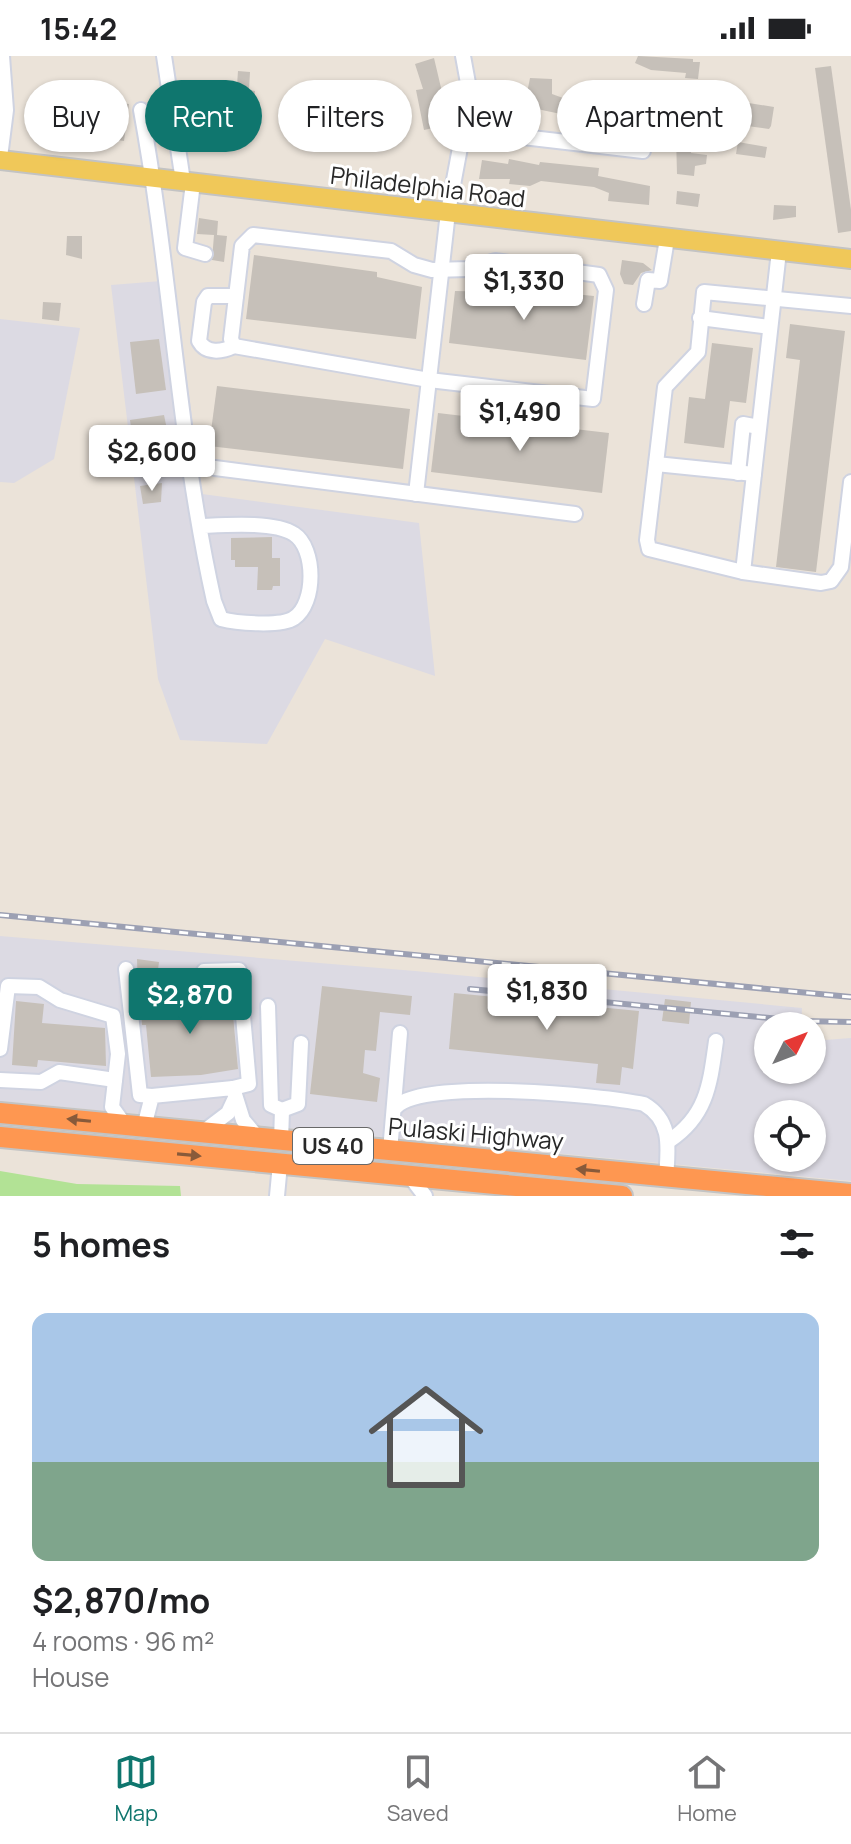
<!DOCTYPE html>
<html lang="en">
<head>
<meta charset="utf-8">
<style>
  :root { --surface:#fff; --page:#f6f6f6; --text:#202124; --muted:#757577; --line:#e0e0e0; --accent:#0f766e }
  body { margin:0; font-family:Manrope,sans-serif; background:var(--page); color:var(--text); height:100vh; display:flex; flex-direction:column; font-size:30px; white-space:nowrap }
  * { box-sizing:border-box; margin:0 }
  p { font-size:26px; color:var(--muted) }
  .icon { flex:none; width:44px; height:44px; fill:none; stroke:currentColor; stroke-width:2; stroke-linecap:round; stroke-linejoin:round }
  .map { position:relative; height:1140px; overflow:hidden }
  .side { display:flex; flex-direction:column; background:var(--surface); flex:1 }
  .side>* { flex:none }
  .hud { position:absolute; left:24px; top:24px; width:804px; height:72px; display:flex; gap:16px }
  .needle { width:52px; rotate:48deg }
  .buttons { position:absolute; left:754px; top:956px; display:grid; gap:16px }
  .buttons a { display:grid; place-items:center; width:72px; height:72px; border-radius:50%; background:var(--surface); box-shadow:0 2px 6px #0004; font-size:40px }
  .price { position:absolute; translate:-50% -68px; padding:0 18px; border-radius:8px; background:#fff; color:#222; font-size:26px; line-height:52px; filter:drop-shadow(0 2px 4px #0008) }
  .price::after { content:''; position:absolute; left:50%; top:48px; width:24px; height:18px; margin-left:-12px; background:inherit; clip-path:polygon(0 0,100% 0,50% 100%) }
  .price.current { background:var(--accent); color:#fff }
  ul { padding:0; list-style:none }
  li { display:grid; align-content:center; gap:16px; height:424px; padding:0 32px }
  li+li { border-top:2px solid var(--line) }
  li span { display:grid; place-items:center; height:248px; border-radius:16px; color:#555 }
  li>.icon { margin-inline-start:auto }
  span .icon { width:144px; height:144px; fill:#fffc; stroke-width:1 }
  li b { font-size:34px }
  h2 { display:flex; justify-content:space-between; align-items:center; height:96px; padding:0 32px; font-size:34px }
  .pill { padding:0 28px; border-radius:36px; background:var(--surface); box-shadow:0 2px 6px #0004; font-size:28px; line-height:72px }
  .pill.current { background:var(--accent); color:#fff }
  .status { display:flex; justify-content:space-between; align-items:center; height:56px; padding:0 40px; background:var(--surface); direction:ltr }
  .status svg { height:22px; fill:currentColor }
  .tab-bar { display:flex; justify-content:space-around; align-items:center; height:112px; border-top:2px solid var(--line); background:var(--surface); font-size:22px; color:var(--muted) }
  .tab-bar a { display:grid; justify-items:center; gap:4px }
  .tab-bar .current { color:var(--accent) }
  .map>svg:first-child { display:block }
  .industrial { fill:#dcdae3; fill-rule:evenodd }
  .green { fill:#b2e295 }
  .building { fill:#c6c0b9 }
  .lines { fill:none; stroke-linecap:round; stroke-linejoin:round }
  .minor-casing { stroke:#cfd3e1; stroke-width:18 }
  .major-casing { stroke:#c3c3c3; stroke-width:22 }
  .highway-casing { stroke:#c3c3c3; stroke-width:24 }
  .minor { stroke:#fff; stroke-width:14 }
  .major { stroke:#f0c859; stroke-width:18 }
  .highway { stroke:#fe9751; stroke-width:20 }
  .rail-casing { stroke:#9ca0b3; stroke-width:6 }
  .rail { stroke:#fff; stroke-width:3; stroke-dasharray:9; stroke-linecap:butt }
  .oneway { fill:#885a3a }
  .labels { text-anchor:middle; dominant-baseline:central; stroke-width:6; stroke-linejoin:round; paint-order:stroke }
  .shield { fill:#fff; stroke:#686868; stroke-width:2 }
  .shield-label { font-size:22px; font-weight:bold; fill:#282828 }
  .street-label { font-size:24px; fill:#282828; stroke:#fff }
</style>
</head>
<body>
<div class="status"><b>15:42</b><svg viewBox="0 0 49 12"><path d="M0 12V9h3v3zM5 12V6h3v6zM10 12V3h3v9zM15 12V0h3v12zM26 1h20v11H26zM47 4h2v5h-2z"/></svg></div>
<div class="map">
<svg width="851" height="1140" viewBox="0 0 851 1140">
  <rect width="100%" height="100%" fill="#ebe3d9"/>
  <g class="industrial">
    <polygon points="174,224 202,438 419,467 435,620 325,583 267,688 180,684 158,623 111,229"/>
    <polygon points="0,263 80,272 54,403 14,427 0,426"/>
    <path d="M0,880l415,35 387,37 -1,18h-33v44h44v-29l39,-3v143l-851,-80zM768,1058h44v44h-44z"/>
  </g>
  <polygon class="green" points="0,1115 77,1128 180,1130 181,1140 0,1140"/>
  <g class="building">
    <polygon points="638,0 693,3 693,6 700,6 698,23 685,22 686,17 651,14 635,7"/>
    <polygon points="434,2 442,36 443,65 442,70 424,74 416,34 423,33 415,8"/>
    <polygon points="831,10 851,154 851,175 838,177 815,12"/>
    <polygon points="238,15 250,16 249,34 255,35 254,46 236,44"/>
    <polygon points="530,22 552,23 552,38 563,42 579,44 580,39 588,40 588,45 610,47 614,67 596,65 597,59 581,57 580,62 537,53 531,58 523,57"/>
    <polygon points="494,34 507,34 507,56 493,56"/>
    <polygon points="308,35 322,38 320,58 303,54"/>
    <polygon points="635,40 648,42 645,62 627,59"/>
    <polygon points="718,42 774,51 771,70 769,73 740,69 742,57 725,54 719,66 710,65 712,47 717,47"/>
    <polygon points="116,46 129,48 124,85 111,83"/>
    <polygon points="668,46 687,48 686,61 666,64"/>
    <polygon points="364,79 385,81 384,95 362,91"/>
    <polygon points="676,80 693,82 691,97 707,99 706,108 695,110 694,120 677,118"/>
    <polygon points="738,86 767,91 765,102 736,98"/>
    <polygon points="509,103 539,109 540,106 599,112 598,120 650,130 649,149 608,145 609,137 594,131 541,125 530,130 509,128 510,123 479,123 482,104 508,108"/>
    <polygon points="677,135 700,138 698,151 676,148"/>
    <polygon points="774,149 796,150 796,161 773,164"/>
    <polygon points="199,162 218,165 217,179 227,180 224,206 212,204 214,179 197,178"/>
    <polygon points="67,180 82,180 82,203 66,199"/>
    <polygon points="254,199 377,216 377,221 422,231 416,283 246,263"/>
    <polygon points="622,204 643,207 652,214 641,217 633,229 624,228 620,218"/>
    <polygon points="503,231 594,240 586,304 449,287 455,235 502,236"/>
    <polygon points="43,246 61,247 59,265 42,263"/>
    <polygon points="790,268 845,275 816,516 776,511 800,304 786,302"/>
    <polygon points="159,283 166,334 136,338 130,286"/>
    <polygon points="712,287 753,292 746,347 730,345 724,392 684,387 689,341 705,343"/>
    <polygon points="217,330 410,353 403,413 209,390"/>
    <polygon points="438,357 609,377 602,437 431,416"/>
    <polygon points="164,359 170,388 134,393 130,364"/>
    <polygon points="162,427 161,446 143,448 140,430"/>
    <polygon points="272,481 272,502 280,502 280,530 273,530 272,534 257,534 258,511 235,511 235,504 231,504 231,482"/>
    <polygon points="137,903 159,906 155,936 138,933"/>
    <polygon points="322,930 412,940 410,959 380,956 376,995 365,994 363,1017 380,1022 377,1046 310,1038"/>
    <polygon points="454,937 639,955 633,1013 622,1011 620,1029 596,1027 598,1008 449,993"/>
    <polygon points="231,938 238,1013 201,1019 151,1021 146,969 142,969 140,946"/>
    <polygon points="665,943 691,946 689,968 662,965"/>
    <polygon points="16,945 44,948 42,967 105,972 106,1010 38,1004 37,1011 12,1009"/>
  </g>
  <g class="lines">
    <defs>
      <g id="minor">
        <polyline points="164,0 183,125"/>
        <path d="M141,54c30,163 37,330 73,491l7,18c15,4 60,8 73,-1 22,-14 22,-70 0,-84 -19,-13 -70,-9 -93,-8"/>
        <polyline points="462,82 523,81 643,95"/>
        <polyline points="0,101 6,54 2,0"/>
        <polyline points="193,127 185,192 205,198"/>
        <polygon points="253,179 391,195 414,209 432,214 469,213 495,205 599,219 606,234 593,343 429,324 234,290 231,283 242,190"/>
        <polyline points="644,248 648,224 660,225 667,183"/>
        <polyline points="851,250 704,236 698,296 665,331 647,484 649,493 743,516 821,527 831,525 841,511 851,426"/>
        <polyline points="700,262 770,271"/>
        <path d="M234,290c-12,6 -28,8 -35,-5l5,-39 4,-6h28"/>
        <polyline points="656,408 754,418"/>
        <polyline points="215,412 575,458"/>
        <polyline points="738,417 743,368 759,371"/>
        <polyline points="416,438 448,156 470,38 463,0"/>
        <polyline points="743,516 779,195"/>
        <polyline points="126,913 140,1039 152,1040"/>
        <polyline points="204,915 239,914 249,1028 233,1032"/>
        <polyline points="268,950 271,1049 282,1054 281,1085"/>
        <polyline points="0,993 8,930 39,931 60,944 113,960 118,998 112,1051 125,1069"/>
        <polyline points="0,1024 41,1026 59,1016 115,1024"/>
        <path d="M396,1051c27,-29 207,-12 248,-3 29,17 24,45 22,74"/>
        <polyline points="282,1054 298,1048 301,987"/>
        <polyline points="144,1071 152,1040 233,1032 243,1064 259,1083"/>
        <polyline points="203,1076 228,1057 235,1042"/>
        <path d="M669,1085c38,-25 41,-57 47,-100"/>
        <polyline points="390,1095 400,977"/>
        <polyline points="409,1119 425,1140"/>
        <polyline points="277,1140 280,1108"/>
      </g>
      <polyline id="major" points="0,104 851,203"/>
      <g id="highway">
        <polyline points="0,1057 851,1138"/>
        <polyline points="0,1081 622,1140"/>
      </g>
    </defs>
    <use href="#minor" class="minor-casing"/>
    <use href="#major" class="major-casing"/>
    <use href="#highway" class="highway-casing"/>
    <use href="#minor" class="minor"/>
    <use href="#major" class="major"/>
    <use href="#highway" class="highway"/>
    <defs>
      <g id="rail">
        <polyline points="0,859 851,941"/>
        <polyline points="470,933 801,965 851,966"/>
      </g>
    </defs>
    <use href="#rail" class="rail-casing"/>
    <use href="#rail" class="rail"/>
  </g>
  <defs><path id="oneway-solid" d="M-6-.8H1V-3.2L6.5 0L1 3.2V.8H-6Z" transform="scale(2)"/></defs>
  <g class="oneway">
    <use href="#oneway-solid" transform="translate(79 1064) rotate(-174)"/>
    <use href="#oneway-solid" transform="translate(189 1099) rotate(5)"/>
    <use href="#oneway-solid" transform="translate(588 1114) rotate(-174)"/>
  </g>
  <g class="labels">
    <rect class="shield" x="293" y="1072" width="80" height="36" rx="6"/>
    <g class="shield-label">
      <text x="333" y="1090">US 40</text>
    </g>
    <g class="street-label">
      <text transform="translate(428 130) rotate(7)">Philadelphia Road</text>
      <text transform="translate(476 1077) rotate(5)">Pulaski Highway</text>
    </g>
  </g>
</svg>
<div class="buttons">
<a><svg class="needle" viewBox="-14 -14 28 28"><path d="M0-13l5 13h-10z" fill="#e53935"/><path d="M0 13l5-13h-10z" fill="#757577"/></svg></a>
<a><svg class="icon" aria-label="locate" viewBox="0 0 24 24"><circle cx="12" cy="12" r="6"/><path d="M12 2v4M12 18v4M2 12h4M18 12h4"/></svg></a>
</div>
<b class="price" style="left:524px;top:266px">$1,330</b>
<b class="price" style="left:520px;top:397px">$1,490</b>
<b class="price" style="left:152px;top:437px">$2,600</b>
<b class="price" style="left:547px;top:976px">$1,830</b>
<b class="price current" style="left:190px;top:980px">$2,870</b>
<div class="hud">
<a class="pill">Buy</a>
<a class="pill current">Rent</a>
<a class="pill">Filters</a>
<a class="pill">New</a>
<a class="pill">Apartment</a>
</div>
</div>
<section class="side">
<h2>5 homes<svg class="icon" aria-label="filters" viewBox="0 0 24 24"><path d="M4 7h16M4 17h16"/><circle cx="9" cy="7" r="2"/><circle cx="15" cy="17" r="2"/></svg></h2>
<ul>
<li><span style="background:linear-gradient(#a9c7e8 60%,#7fa58c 0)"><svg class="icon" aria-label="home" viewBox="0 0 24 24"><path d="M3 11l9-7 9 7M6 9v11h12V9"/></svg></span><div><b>$2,870/mo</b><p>4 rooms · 96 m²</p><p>House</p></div></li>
</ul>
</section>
<nav class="tab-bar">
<a class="current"><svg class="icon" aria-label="map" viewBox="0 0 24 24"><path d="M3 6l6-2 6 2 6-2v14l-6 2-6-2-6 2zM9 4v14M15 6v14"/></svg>Map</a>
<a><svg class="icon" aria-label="saved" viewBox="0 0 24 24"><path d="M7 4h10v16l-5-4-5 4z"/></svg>Saved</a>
<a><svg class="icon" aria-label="home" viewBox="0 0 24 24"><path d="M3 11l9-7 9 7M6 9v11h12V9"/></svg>Home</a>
</nav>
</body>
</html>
